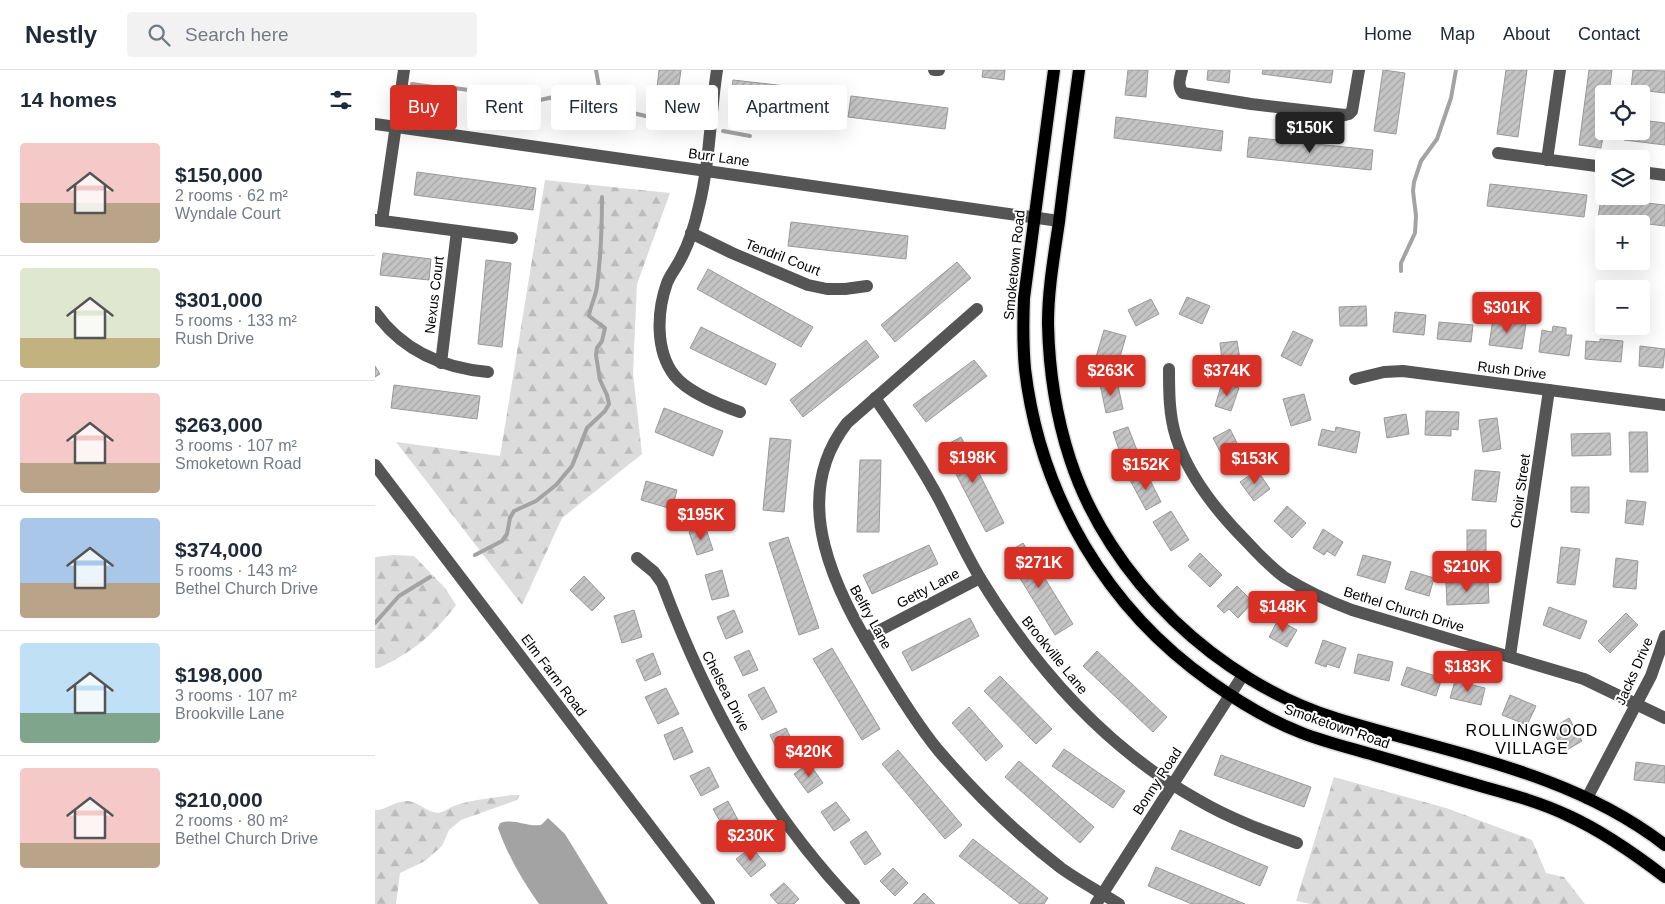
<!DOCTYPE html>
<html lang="en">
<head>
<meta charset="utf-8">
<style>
  :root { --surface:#fff; --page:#f2f2f3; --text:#1f2937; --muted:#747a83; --line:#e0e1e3; --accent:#d93025 }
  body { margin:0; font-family:Helvetica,sans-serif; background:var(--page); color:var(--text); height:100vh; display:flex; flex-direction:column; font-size:19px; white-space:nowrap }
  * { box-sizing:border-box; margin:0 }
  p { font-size:16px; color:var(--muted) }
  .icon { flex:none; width:28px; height:28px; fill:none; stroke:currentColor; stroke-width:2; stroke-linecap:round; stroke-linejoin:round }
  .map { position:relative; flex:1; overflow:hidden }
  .side { display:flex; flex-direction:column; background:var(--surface); width:375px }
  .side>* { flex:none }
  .banner { position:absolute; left:15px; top:15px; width:475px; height:45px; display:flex; gap:10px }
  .tools { position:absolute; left:1220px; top:15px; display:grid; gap:10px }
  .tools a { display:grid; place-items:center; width:55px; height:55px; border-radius:5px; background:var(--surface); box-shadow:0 5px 20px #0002; font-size:25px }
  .price { position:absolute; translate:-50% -42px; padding:0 11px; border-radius:5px; background:var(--accent); color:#fff; font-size:16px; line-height:32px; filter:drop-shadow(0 1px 2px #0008) }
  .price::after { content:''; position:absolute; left:50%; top:30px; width:15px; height:11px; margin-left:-8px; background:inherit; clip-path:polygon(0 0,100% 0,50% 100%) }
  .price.selected { background:#222; color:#fff }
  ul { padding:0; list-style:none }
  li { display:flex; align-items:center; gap:15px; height:125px; padding:0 20px }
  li+li { border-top:1px solid var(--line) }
  li span { display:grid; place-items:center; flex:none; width:140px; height:100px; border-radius:5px; color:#555 }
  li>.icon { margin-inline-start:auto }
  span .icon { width:60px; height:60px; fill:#fffc; stroke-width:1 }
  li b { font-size:21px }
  h2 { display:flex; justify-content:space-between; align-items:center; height:60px; padding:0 20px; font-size:21px }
  .pill { padding:0 18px; border-radius:5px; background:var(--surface); box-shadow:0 5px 20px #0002; font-size:18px; line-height:45px }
  .pill.selected { background:var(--accent); color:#fff }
  header { display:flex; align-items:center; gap:30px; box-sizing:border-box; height:70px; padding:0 25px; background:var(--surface); border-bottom:1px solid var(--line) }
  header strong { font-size:24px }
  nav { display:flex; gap:28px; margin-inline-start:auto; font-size:18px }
  .search { width:350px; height:45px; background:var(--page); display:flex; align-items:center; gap:12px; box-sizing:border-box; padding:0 18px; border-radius:5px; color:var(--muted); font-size:19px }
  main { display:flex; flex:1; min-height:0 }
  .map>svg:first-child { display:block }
  .forest { fill:url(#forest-firs) }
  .water { fill:#a3a3a3 }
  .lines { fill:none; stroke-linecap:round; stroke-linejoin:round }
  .stream { stroke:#a3a3a3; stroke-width:4 }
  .building { fill:url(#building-hatch); stroke:#999 }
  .major-casing { stroke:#dbdbdb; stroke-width:15 }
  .minor { stroke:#555; stroke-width:12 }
  .major { stroke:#000; stroke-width:12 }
  .labels { text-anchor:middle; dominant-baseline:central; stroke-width:4; stroke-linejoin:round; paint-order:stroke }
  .street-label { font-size:14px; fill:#000; stroke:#fff }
  .quarter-label { font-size:16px; letter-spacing:1px; fill:#000; stroke:#fff }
</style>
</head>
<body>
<header>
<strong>Nestly</strong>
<div class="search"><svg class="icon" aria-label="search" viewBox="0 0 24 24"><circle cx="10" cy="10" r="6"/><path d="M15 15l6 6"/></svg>Search here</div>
<nav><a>Home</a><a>Map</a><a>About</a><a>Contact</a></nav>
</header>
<main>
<section class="side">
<h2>14 homes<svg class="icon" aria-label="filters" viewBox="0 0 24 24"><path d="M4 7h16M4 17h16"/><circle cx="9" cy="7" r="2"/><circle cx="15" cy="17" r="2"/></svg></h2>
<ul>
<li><span style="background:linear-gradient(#f6c9c9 60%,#b9a48a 0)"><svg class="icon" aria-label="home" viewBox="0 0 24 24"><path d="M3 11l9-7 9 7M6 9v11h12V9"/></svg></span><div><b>$150,000</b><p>2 rooms · 62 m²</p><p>Wyndale Court</p></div></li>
<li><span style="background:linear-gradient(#dfe7d0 70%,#c2b280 0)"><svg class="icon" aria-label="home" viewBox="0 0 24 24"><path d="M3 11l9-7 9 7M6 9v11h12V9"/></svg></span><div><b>$301,000</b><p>5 rooms · 133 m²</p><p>Rush Drive</p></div></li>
<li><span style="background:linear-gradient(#f6c9c9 70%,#b9a48a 0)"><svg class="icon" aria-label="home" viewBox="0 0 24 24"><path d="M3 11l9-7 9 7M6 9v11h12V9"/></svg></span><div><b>$263,000</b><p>3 rooms · 107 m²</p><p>Smoketown Road</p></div></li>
<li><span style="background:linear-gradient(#a9c7e8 65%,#b9a48a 0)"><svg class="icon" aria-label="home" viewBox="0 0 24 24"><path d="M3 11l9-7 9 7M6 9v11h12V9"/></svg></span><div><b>$374,000</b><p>5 rooms · 143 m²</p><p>Bethel Church Drive</p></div></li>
<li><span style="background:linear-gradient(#bfe0f5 70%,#7fa58c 0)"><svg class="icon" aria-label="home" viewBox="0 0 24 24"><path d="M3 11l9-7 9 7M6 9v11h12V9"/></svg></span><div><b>$198,000</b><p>3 rooms · 107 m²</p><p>Brookville Lane</p></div></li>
<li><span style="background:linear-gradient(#f6c9c9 75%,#b9a48a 0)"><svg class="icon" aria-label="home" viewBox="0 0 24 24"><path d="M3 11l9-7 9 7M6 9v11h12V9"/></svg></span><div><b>$210,000</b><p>2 rooms · 80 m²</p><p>Bethel Church Drive</p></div></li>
</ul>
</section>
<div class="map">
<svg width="1290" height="834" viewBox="0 0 1290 834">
  <defs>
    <pattern id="forest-firs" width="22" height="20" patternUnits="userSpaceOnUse" patternTransform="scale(1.25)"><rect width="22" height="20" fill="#dcdcdc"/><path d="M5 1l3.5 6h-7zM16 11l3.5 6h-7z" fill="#bbb"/></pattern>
    <pattern id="building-hatch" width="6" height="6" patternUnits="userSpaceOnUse" patternTransform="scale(1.25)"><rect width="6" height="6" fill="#c4c4c4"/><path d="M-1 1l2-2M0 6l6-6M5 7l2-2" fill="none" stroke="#a7a7a7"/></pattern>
  </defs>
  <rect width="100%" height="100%" fill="#fff"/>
  <g class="forest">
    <polygon points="170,110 295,123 262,214 258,303 267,384 187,448 147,535 21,372 125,386"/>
    <path d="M18,485l21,1 31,32 11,17c-24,31 -42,46 -77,63h-4v-111z"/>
    <polygon points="959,707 1071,738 1157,770 1171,803 1189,807 1210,834 936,834 921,831"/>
    <path d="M136,725h9l-3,5 -56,20 -12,10 -7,16 -17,15 -25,12 -4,31h-21v-94c11,0 22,-10 33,-9 10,1 17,9 25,11 9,3 13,-3 21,-6 18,-7 39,-8 57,-11z"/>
  </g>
  <path class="water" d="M173,748l17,16 43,70h-69c-17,-24 -31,-48 -41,-76l2,-5c16,-5 25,4 41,2z"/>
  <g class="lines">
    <g class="stream">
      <polyline points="221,0 228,40"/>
      <polyline points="37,14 66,18 79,18 165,30 224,17 258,43 313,56"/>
      <polyline points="348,61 375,66"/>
      <polyline points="1026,201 1026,193 1040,163 1041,146 1038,121 1039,112 1046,91 1062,69 1076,28 1081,0"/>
      <path d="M100,485l27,-14 5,-7 3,-16 4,-7 22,-10 20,-16 16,-19 15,-38 18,-17 4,-7 -2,-9 -7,-15 -4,-25 1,-7 5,-7 3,-13 -16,-12c1,-10 7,-19 8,-30 4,-30 5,-59 5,-89"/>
      <polyline points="0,553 24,526 55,507"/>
    </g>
  </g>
  <g class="building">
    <polygon points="284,0 306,0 303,21 282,18"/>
    <polygon points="608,0 630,0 629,10 607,7"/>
    <polygon points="753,0 773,0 771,27 750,25"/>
    <polygon points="833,0 855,0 854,13 832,10"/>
    <polygon points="888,0 958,0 956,13 887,4"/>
    <polygon points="1008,0 1030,3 1021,64 999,61"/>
    <polygon points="1131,0 1152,0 1143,67 1122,64"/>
    <polygon points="1214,0 1237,0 1234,24 1229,24 1229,61 1226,78 1204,75"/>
    <polygon points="1258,0 1290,1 1290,23 1256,19"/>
    <polygon points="358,10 455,21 452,43 355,32"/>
    <polygon points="476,26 573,38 570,59 473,47"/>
    <polygon points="741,47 848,61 846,81 739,68"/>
    <polygon points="1266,50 1290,53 1290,75 1249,70 1250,61 1266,61"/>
    <polygon points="874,67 998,80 996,100 872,87"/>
    <polygon points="42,102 161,118 158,140 39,125"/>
    <polygon points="1115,114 1212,125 1209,147 1112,136"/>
    <polygon points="1226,128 1290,135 1290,156 1223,148"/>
    <polygon points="416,152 533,166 531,189 413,176"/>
    <polygon points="8,183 56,189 54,210 5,205"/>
    <polygon points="111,190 136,193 127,277 103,274"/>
    <polygon points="582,192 596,208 520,272 506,255"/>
    <polygon points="333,199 438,257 426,277 322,219"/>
    <polygon points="812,227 835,236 827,254 804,244"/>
    <polygon points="776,229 784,244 761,256 753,240"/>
    <polygon points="991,236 992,256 965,256 964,237"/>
    <polygon points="1020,242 1051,245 1049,265 1018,262"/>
    <polygon points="1118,249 1151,254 1147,279 1114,275"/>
    <polygon points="1064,252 1098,255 1096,272 1062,269"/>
    <polygon points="1178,256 1191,258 1191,265 1197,265 1194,286 1164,282 1167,260 1177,262"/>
    <polygon points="326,257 401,294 391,315 315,278"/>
    <polygon points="729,260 751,266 743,294 721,287"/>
    <polygon points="918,261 938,270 926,296 906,286"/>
    <polygon points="1225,269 1248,271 1246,292 1210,289 1211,271 1225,272"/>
    <polygon points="491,270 504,287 428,347 415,330"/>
    <polygon points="862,271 865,289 847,291 845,273"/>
    <polygon points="1265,276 1290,279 1288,298 1264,296"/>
    <polygon points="599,290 612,306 551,352 538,335"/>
    <polygon points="0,296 5,304 0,307"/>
    <polygon points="742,311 748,339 731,343 725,314"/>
    <polygon points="847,313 864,318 856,341 840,336"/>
    <polygon points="19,315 105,326 102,349 16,338"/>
    <polygon points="929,324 936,350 916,356 908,329"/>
    <polygon points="289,338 348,361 338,386 280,362"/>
    <polygon points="1051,341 1084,342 1083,360 1076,359 1076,366 1050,365"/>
    <polygon points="1031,344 1034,364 1012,368 1009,348"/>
    <polygon points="1122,348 1126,379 1108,382 1104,350"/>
    <polygon points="753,357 765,388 749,394 738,362"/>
    <polygon points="961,357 985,362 981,383 943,375 947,359 960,362"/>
    <polygon points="855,359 870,389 853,397 838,368"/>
    <polygon points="1254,362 1272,362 1273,402 1255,402"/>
    <polygon points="1235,363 1236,385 1197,386 1196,364"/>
    <polygon points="586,367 629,453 611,462 567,377"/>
    <polygon points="395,368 416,370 409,442 388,440"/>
    <polygon points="485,390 506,390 504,462 482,462"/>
    <polygon points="882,400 895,419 879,431 865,412"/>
    <polygon points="1100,400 1125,402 1121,432 1097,430"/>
    <polygon points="771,402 786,432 771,440 755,410"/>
    <polygon points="271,411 302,420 297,439 266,430"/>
    <polygon points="1196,417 1214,417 1214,443 1196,442"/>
    <polygon points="1252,430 1271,432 1268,455 1250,453"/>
    <polygon points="912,436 931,453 917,468 899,451"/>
    <polygon points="796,441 814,470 796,481 778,452"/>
    <polygon points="330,456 338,480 322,485 314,462"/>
    <polygon points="948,459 968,472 960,486 952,481 949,485 938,478"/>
    <rect x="1092" y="460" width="19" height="24"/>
    <polygon points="413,467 444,558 424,565 394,473"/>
    <polygon points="648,473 698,554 680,565 630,484"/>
    <polygon points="554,475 563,494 497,524 488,505"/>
    <polygon points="1186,477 1205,479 1200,515 1182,513"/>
    <polygon points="825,483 847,505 835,517 813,496"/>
    <polygon points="988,485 1016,492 1010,513 982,505"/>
    <polygon points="1241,488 1263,491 1261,519 1238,517"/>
    <polygon points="347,500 354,526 337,530 330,505"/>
    <polygon points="1036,501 1059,508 1054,526 1030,519"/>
    <polygon points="209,506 230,528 217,541 195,520"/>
    <polygon points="1113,512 1114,533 1072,535 1071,513"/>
    <polygon points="862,516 878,532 863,548 854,539 849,543 842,536"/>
    <polygon points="1174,537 1212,551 1205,569 1168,555"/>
    <polygon points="259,540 267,567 247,573 239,546"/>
    <polygon points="359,540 368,562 351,569 342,547"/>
    <polygon points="1251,543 1263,555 1235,583 1223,571"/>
    <polygon points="595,548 604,566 537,601 527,582"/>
    <polygon points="903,550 922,560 912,577 894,567"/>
    <polygon points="948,570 971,578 964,598 952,594 951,597 940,593"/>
    <polygon points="457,578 505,659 487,670 438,589"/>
    <polygon points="374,580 383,600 368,606 359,587"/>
    <polygon points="722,581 792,647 778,662 708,596"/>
    <polygon points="278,583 286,604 270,611 261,590"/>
    <polygon points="983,584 1018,592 1014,611 979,603"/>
    <polygon points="1032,597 1067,608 1061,626 1026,615"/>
    <polygon points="625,606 677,659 661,674 609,621"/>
    <polygon points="1080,611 1110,618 1106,635 1075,628"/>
    <polygon points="389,617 402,642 387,650 373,625"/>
    <polygon points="291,618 304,644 283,654 270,627"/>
    <polygon points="1135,625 1161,636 1152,655 1127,645"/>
    <polygon points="594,637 628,676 611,691 577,653"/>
    <polygon points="1194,648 1207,671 1190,681 1176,659"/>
    <polygon points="307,657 318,682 299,690 289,665"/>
    <polygon points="411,658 421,679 405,686 395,665"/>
    <polygon points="689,679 750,721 738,738 677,696"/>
    <polygon points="523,680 587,755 570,769 507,694"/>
    <polygon points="846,685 936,717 929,737 839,705"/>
    <polygon points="644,691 719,757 705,773 630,707"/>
    <polygon points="1261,692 1290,696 1290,713 1259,710"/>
    <polygon points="434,693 448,713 433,723 419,704"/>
    <polygon points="334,697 344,717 326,726 315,706"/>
    <polygon points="353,731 364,752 350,760 338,739"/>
    <polygon points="461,732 475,750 459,761 446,742"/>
    <polygon points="805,760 893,797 885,816 796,779"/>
    <polygon points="491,761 506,784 490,795 475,772"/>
    <polygon points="598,769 673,828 669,834 645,834 584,786"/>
    <polygon points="377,777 391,795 376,807 361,789"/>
    <polygon points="781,797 870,834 817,834 773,816"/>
    <polygon points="518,798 533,813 520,826 505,811"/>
    <polygon points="409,813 424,829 419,834 403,834 395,825"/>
    <polygon points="549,823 560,834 538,834"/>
  </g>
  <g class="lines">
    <defs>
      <g id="major">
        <path d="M679,0l-30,228c-1,24 -1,48 1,71 15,127 82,240 186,313 28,20 58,38 91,51 23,9 48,15 72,22 37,11 73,21 110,32 29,8 58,16 85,29 35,16 66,38 96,61"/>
        <path d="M704,0c-7,51 -14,102 -20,152 -5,34 -11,68 -11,102 1,46 8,92 22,135 39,120 148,223 268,260 111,34 233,53 327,126"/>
      </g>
    </defs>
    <use href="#major" class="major-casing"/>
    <g class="minor">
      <path d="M342,0c-7,45 -7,92 -18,136 -4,18 -10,38 -19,54 -4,8 -10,15 -13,23 -10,28 -12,67 7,92 14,18 46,30 66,37"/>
      <polyline points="559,0 564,0"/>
      <path d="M807,0c-2,8 -5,16 1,23l68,11 94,11 4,-1 3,-3 7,-41"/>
      <polyline points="0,54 684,151"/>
      <polyline points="1123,83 1229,97"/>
      <polyline points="1172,90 1185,0"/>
      <polyline points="1266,102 1290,105"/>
      <polyline points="0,150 137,168"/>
      <polyline points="7,151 29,0"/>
      <polyline points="316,163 357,183 433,215 452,219 470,219 492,216"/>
      <path d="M602,239l-130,114c-60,77 -11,168 32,239 18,30 37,61 59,88 36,42 79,84 123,118 18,13 39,24 58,36"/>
      <path d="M0,242c27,38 68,56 113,60"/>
      <polyline points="66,293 82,161"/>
      <path d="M794,299c0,23 0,46 7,68 13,41 42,76 72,106 11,12 23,24 36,34 22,14 44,24 68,33l232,69 81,39"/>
      <polyline points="980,309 1009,302 1028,301 1290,335"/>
      <path d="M500,328c23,33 46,67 65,103 13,25 25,52 40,77 55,90 126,171 220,223 31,18 64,30 97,42"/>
      <polyline points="0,395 334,834"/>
      <path d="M262,488l17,14 8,11c45,120 103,228 192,321"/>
      <polyline points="490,568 605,508"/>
      <polyline points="1135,586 1174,320"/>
      <polyline points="1212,728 1276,606 1290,566"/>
      <polyline points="721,834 868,605"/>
    </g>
    <use href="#major" class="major"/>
  </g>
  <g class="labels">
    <g class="street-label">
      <text transform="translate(344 87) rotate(8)">Burr Lane</text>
      <text transform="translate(408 187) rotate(21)">Tendril Court</text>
      <text transform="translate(639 195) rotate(-84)">Smoketown Road</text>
      <text transform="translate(59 225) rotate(-83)">Nexus Court</text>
      <text transform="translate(1137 300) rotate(7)">Rush Drive</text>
      <text transform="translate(1145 421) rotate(-82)">Choir Street</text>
      <text transform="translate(553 518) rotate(-28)">Getty Lane</text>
      <text transform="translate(1029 539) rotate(17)">Bethel Church Drive</text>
      <text transform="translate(496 547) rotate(61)">Belfry Lane</text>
      <text transform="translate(680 585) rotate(51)">Brookville Lane</text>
      <text transform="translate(1259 601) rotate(-66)">Jacks Drive</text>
      <text transform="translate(179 605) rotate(53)">Elm Farm Road</text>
      <text transform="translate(351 621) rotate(63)">Chelsea Drive</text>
      <text transform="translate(962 656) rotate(19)">Smoketown Road</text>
      <text transform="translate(782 711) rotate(-57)">Bonny Road</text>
    </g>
    <g class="quarter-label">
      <text x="1157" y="660">ROLLINGWOOD<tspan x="1157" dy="18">VILLAGE</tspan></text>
    </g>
  </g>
</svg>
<div class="tools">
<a><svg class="icon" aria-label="locate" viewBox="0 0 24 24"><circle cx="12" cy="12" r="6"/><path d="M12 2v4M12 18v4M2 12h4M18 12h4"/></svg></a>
<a><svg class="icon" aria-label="layers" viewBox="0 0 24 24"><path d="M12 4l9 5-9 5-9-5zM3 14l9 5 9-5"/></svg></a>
<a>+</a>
<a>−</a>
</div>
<b class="price selected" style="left:935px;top:84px">$150K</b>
<b class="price" style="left:1132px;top:264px">$301K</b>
<b class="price" style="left:736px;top:327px">$263K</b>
<b class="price" style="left:852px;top:327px">$374K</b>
<b class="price" style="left:598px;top:414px">$198K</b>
<b class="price" style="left:880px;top:415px">$153K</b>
<b class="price" style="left:771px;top:421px">$152K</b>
<b class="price" style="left:326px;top:471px">$195K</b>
<b class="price" style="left:664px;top:519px">$271K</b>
<b class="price" style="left:1092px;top:523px">$210K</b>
<b class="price" style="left:908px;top:563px">$148K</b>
<b class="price" style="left:1093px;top:623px">$183K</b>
<b class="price" style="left:434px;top:708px">$420K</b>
<b class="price" style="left:376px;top:792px">$230K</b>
<div class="banner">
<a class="pill selected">Buy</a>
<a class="pill">Rent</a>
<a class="pill">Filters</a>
<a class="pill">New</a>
<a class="pill">Apartment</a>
</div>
</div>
</main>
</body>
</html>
